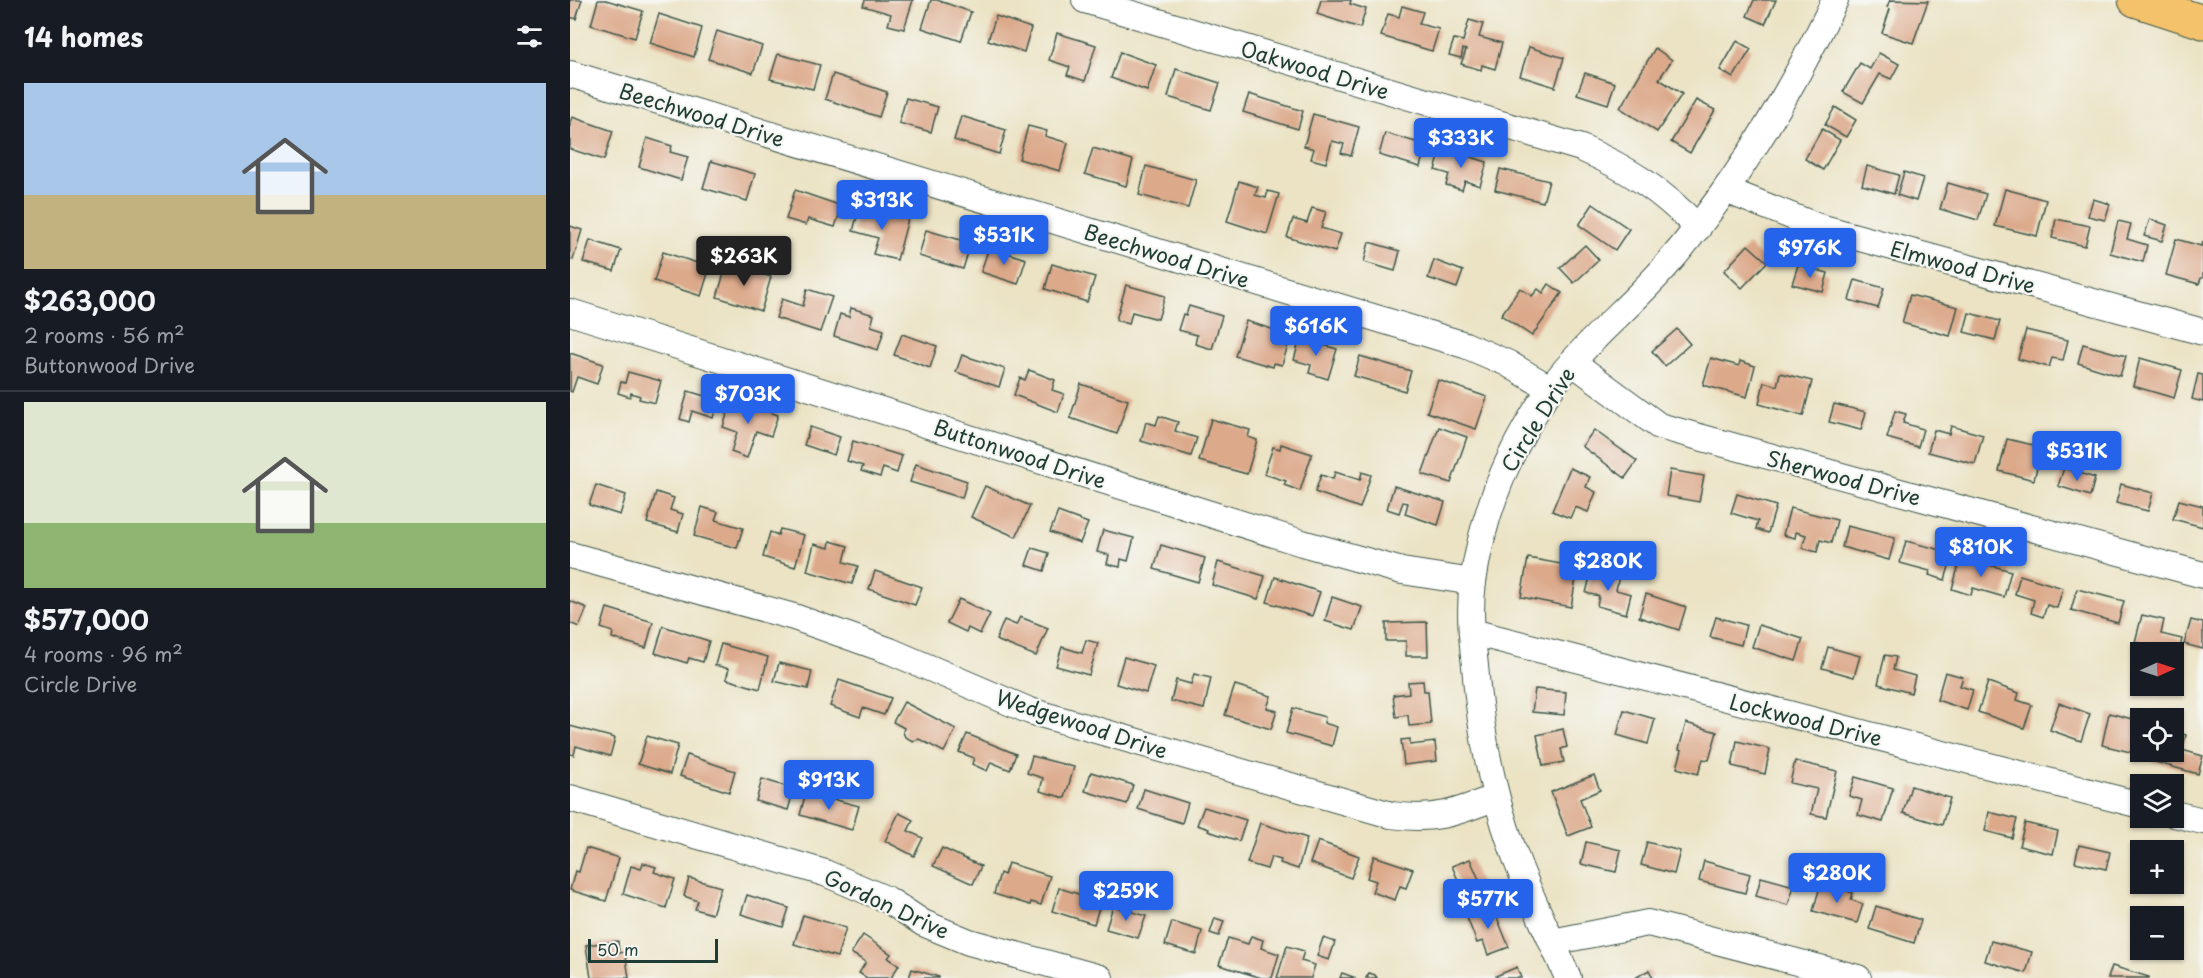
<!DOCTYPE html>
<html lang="en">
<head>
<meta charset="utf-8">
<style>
  :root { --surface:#171b24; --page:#242831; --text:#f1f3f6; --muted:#9ea1a6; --line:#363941; --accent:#2563eb }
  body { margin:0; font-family:"Playpen Sans",sans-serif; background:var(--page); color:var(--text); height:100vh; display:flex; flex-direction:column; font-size:22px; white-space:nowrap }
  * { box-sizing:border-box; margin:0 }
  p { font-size:20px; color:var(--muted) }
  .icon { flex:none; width:33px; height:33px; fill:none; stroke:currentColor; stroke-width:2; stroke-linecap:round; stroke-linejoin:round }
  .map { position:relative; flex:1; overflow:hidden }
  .details { display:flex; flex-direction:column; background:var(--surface); width:570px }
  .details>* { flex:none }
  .needle { width:39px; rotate:87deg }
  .buttons { position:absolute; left:1560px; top:642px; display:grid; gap:12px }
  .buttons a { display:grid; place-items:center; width:54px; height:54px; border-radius:0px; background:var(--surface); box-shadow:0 2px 4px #0004; font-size:30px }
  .scale { position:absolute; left:18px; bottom:15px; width:130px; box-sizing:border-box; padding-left:6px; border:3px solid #1f3d34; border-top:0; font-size:16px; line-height:21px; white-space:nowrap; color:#1f3d34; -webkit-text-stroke:4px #f6f6f2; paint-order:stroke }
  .price { position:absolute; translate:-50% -51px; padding:0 14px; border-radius:6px; background:var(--accent); color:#fff; font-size:20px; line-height:39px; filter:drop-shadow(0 2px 3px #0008) }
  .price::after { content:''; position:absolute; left:50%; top:36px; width:18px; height:14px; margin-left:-9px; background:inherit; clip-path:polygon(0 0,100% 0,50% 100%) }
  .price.current { background:#222; color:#fff }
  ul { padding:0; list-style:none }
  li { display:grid; align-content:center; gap:12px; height:318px; padding:0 24px }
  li+li { border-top:2px solid var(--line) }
  li span { display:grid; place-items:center; height:186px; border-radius:0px; color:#555 }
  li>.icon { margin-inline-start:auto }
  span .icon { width:108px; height:108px; fill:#fffc; stroke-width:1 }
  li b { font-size:26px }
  h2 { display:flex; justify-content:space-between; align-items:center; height:72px; padding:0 24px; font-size:26px }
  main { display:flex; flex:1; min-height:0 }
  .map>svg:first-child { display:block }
  .building { fill:#dca98a }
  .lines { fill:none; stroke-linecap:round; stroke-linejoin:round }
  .minor-casing { stroke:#3e564a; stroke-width:28 }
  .highway-casing { stroke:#3e564a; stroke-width:35 }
  .minor { stroke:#fff; stroke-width:26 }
  .highway { stroke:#f3c26a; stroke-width:33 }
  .labels { text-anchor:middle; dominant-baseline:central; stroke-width:4.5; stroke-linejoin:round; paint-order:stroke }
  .street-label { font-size:21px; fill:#1f3d34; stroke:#f6f6f2 }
</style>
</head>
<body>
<main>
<section class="details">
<h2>14 homes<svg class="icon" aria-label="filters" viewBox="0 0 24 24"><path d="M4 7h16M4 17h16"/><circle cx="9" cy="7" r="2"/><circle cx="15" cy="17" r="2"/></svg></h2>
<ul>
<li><span style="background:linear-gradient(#a9c7e8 60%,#c2b280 0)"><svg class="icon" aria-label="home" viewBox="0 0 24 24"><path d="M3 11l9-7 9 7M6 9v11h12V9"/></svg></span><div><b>$263,000</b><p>2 rooms · 56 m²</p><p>Buttonwood Drive</p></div></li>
<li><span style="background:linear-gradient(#dfe7d0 65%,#8fb573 0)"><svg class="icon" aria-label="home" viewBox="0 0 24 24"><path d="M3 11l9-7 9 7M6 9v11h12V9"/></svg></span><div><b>$577,000</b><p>4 rooms · 96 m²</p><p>Circle Drive</p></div></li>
</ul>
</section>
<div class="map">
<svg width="1633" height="978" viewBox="0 0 1633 978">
  <rect width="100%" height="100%" fill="#f6f6f2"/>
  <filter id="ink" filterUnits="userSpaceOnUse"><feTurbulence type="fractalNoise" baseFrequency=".0167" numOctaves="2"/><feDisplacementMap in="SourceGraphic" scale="12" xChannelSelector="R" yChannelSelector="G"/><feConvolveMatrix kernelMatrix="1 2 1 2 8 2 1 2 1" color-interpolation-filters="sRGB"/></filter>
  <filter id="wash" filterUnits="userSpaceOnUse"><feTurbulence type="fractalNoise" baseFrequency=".008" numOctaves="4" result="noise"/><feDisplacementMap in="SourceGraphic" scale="24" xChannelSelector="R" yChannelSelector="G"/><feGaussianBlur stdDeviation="1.35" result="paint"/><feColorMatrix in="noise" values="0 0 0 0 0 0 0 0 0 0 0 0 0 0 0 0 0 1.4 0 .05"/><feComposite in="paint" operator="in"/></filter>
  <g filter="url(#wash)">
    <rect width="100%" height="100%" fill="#ebe3c4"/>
    <g id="blocks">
      <g class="building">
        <polygon points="0,0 12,0 6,19 0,17"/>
        <polygon points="28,0 36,0 73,11 65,38 21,25"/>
        <polygon points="295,0 343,0 334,29 318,25 321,14 293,6"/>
        <polygon points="361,0 367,0 401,12 391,41 352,28"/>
        <polygon points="751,0 781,0 780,4 796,9 790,28 747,14"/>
        <polygon points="1184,0 1206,0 1195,24 1177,16"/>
        <polygon points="1320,0 1358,1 1343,43 1312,33 1320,9 1317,7"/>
        <polygon points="832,6 853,12 849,24 869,29 862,51 811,36 818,14 829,17"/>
        <polygon points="89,14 132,28 124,57 80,43"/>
        <polygon points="426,16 461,28 454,52 418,40"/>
        <polygon points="899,20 913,24 909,37 932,43 925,69 912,65 911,70 891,64 896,50 893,49 891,58 879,55 884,39 893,41"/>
        <polygon points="147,31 192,46 183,73 138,59"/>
        <polygon points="487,33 526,45 515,81 497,75 500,67 479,60"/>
        <polygon points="1167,41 1181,49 1163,78 1150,70"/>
        <polygon points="959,47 994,58 985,87 950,76"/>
        <polygon points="1085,48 1102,60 1089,79 1112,94 1087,132 1050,108"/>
        <polygon points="550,52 586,65 577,91 541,78"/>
        <polygon points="1309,53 1329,64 1321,79 1310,74 1293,103 1273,92 1290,63 1300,69"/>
        <polygon points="208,54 250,65 243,89 200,79"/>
        <polygon points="606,69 650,83 641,110 598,97"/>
        <polygon points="1015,73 1045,83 1038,104 1007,94"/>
        <polygon points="263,74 317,92 309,117 255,99"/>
        <polygon points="679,94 733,111 728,129 673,112"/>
        <polygon points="336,98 368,107 361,132 329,123"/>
        <polygon points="1126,100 1145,110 1120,153 1101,142"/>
        <polygon points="1265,107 1286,120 1276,137 1255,125"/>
        <polygon points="743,114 789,127 781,156 771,153 774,144 762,141 756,163 741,159 744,149 734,146"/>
        <polygon points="391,116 436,130 429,154 384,140"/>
        <polygon points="2,117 43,131 34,160 0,149 0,123"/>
        <polygon points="458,126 477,131 475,136 498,143 490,171 449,159"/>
        <polygon points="1252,129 1270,140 1253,170 1235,159"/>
        <polygon points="815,133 856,145 850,167 809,155"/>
        <polygon points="77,138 102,146 100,152 118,157 111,180 69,167"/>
        <polygon points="523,148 563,160 556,186 515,174"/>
        <polygon points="872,148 917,162 910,186 895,181 892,190 876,185 879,174 865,170"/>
        <polygon points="141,161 185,174 177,201 133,188"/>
        <polygon points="576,166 626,180 618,208 569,195"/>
        <polygon points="1297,166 1329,175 1324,194 1292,185"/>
        <polygon points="930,169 979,181 973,202 925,190"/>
        <polygon points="1334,172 1353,178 1346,201 1327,195"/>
        <polygon points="669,181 688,187 685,195 696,198 698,191 709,194 697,234 657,221"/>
        <polygon points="1378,183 1416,194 1408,220 1370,209"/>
        <polygon points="1435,189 1476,200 1467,236 1425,226"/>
        <polygon points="225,190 272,206 265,227 238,219 236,225 216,219"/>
        <polygon points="1523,199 1540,204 1535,220 1518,216"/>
        <polygon points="1023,204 1059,229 1045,250 1009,225"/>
        <polygon points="290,206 338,219 327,260 303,254 308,238 283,231"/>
        <polygon points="742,208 756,212 751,228 771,234 765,252 717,237 723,219 737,223"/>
        <polygon points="1486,219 1520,226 1515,246 1482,238"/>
        <polygon points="1580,219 1597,225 1592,241 1574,236"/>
        <polygon points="1548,221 1561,224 1557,239 1577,245 1573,262 1540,253"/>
        <polygon points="0,226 12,230 3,260 0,259"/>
        <polygon points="356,230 401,243 393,269 349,256"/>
        <polygon points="1606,239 1631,246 1633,242 1633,278 1631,278 1629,284 1596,275"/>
        <polygon points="20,240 51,250 44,271 13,262"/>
        <polygon points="799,242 830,251 825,271 794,262"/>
        <polygon points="1015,245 1029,260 1004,283 990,268"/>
        <polygon points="1178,245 1197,262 1172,288 1154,271"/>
        <polygon points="419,247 456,259 448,284 411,272"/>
        <polygon points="93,252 140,267 131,296 84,281"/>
        <polygon points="864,260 893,271 887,288 858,278"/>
        <polygon points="157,263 201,277 191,311 147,297"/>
        <polygon points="482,264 525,277 517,302 475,289"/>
        <polygon points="1228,265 1258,273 1253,292 1222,284"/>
        <polygon points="1285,280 1314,288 1308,308 1279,300"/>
        <polygon points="979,284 992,293 962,336 931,315 950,288 962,296 968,289 973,293"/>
        <polygon points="556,285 595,296 588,319 562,312 559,324 546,320"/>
        <polygon points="237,289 262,297 250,332 206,318 212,299 233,306"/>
        <polygon points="1340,295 1388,307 1380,336 1332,323"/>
        <polygon points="619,306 652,316 642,349 625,344 627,335 608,330 613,314 616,315"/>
        <polygon points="281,308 304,315 301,326 314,330 308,350 264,336 270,314 279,317"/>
        <polygon points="1399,313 1430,321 1425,340 1394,332"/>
        <polygon points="676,321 721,335 712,365 704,363 703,367 665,356"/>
        <polygon points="1107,329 1120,344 1095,366 1082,351"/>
        <polygon points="1456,330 1498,340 1493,360 1482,358 1479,367 1448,359"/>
        <polygon points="332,334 367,346 360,368 324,355"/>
        <polygon points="730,338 767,349 758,379 739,373 741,365 724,360"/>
        <polygon points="1513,344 1556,356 1550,376 1508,363"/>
        <polygon points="0,353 33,364 27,384 7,377 2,392 0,391"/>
        <polygon points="392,355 435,369 429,387 386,372"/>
        <polygon points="790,356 841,371 835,391 784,376"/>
        <polygon points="1141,358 1169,366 1170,361 1185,366 1177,397 1133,385"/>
        <polygon points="1570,358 1612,370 1604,398 1563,386"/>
        <polygon points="459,370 485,380 482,390 494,394 488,412 444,395 450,378 455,380"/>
        <polygon points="58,372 91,381 85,403 69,399 70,396 61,393 60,397 48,393 51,382 55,383"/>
        <polygon points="1210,373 1242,381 1233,416 1189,404 1194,382 1207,386"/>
        <polygon points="1628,374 1633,375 1633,402 1622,399"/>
        <polygon points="868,380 917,397 906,429 857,412"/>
        <polygon points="511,384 558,400 547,434 500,418"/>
        <polygon points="118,391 148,400 143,418 122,411 119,422 110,419"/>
        <polygon points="162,399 208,415 201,436 186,431 177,458 161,452 167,432 153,427"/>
        <polygon points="1264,404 1296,412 1291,430 1259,422"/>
        <polygon points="1325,411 1336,414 1333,423 1353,429 1348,447 1317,438"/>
        <polygon points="589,416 608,422 605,431 627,438 621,456 571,441 576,422 586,425"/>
        <polygon points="641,419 680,430 678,437 687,440 677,474 629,461"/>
        <polygon points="1381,426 1413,435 1405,464 1358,452 1364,430 1379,434"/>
        <polygon points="240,427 270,437 264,455 234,445"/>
        <polygon points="869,427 897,437 881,483 852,474"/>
        <polygon points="1024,430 1067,461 1055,478 1012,446"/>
        <polygon points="1437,439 1472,447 1464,480 1429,471"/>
        <polygon points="283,441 332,456 327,473 313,468 310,477 291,471 293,466 277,461"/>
        <polygon points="711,444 742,454 730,491 714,485 716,481 694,474 703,447 710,449"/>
        <polygon points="346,464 397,481 392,498 340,482"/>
        <polygon points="1000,468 1020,477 1016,487 1026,492 1018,512 1005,507 1000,518 982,511"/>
        <polygon points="1494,468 1525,478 1520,496 1488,486"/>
        <polygon points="1100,470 1134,476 1129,502 1096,496"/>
        <polygon points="765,472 790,480 792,472 801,475 790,508 745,492 751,475 763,479"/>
        <polygon points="1551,484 1583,493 1578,511 1546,503"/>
        <polygon points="26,485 56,495 50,515 19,505"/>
        <polygon points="415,486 460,506 446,537 401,517"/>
        <polygon points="824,486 875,502 868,525 835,514 838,503 833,502 829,513 817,509"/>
        <polygon points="86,492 104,498 100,510 113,514 108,532 77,523"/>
        <polygon points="1167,494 1206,506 1198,533 1186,529 1188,521 1161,513"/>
        <polygon points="1609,500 1633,506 1633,527 1603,519"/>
        <polygon points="132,507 148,512 145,520 173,528 167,548 124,536"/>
        <polygon points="1220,508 1267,520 1261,543 1250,540 1247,552 1232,548 1236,535 1226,532 1225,538 1213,535"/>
        <polygon points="488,512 518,523 510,543 480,532"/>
        <polygon points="1277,526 1325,538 1319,560 1272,547"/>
        <polygon points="210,529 234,535 225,567 193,557 200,532 208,535"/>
        <polygon points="533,530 564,538 558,561 551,559 550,567 537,564 539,555 527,552"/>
        <polygon points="260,541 278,546 274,562 288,566 282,584 237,571 244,544 259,548"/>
        <polygon points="1336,541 1383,553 1375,580 1359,575 1360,571 1330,563"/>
        <polygon points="591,545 635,558 628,582 584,569"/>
        <polygon points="462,548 479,553 474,571 456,565"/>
        <polygon points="1391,557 1441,571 1434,597 1403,588 1401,595 1382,589"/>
        <polygon points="958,558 1008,567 1001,607 951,597"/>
        <polygon points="648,562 695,576 688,599 642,585"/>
        <polygon points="1022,569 1049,576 1046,590 1061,594 1056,614 1027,606 1029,596 1016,593"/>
        <polygon points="305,571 352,587 345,605 299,589"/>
        <polygon points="1450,575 1493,588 1487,608 1477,605 1473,617 1461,613 1464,600 1445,594"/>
        <polygon points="705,577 750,592 742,616 697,602"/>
        <polygon points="1507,589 1554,601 1548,623 1501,610"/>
        <polygon points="1076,594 1116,607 1109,630 1069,617"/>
        <polygon points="762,597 792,607 784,630 755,621"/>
        <polygon points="389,599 420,614 410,634 398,628 396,632 377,623"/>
        <polygon points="0,601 17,608 9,627 0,623"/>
        <polygon points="37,608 83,622 76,648 42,638 43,632 31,628"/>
        <polygon points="1572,615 1594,620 1591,634 1612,639 1609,653 1565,642"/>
        <polygon points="450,617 478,628 466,656 426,640 434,620 446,625"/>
        <polygon points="1146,617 1176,625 1171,645 1140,637"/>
        <polygon points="1621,620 1633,623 1633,649 1614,644"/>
        <polygon points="857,622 858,656 836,656 836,641 816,641 816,623"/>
        <polygon points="1189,625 1233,639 1226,661 1182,647"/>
        <polygon points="93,626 139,641 133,662 119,658 117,663 85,653"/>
        <polygon points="516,640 528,643 519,675 486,666 492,647 512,653"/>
        <polygon points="151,644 198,657 190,689 156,679 159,669 145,665"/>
        <polygon points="1258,647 1290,656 1284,677 1252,668"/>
        <polygon points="1315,655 1326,657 1323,670 1345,676 1341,693 1308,684"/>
        <polygon points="554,657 584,666 576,693 546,684"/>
        <polygon points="209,663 242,671 238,689 204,681"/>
        <polygon points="1375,672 1393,677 1390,686 1403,690 1397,710 1367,700"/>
        <polygon points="624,674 641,678 634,709 601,701 606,680 621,684"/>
        <polygon points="269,680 321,698 314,715 293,708 290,717 260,706"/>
        <polygon points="853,681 854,691 858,691 861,724 839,726 838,715 826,717 823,695 839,693 838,682"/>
        <polygon points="1418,682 1449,693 1447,700 1462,705 1454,728 1408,712"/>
        <polygon points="665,685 701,696 697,708 707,711 701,729 655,715"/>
        <polygon points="965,689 996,692 994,715 962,712"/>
        <polygon points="334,702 386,729 374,752 349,739 343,741 335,737 333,732 334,728 323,722"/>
        <polygon points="1489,703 1520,714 1511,741 1480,730"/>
        <polygon points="723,708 755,717 754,723 767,727 762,746 716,733"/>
        <polygon points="1054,710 1085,719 1078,744 1047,735"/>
        <polygon points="1539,713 1570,721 1572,755 1532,745"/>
        <polygon points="1116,723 1147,732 1139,760 1133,759 1128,774 1107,768 1112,750 1109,749"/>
        <polygon points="0,726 45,738 40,756 6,746 4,755 0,754"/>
        <polygon points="993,729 997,747 991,749 994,762 973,766 967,735"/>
        <polygon points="1604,731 1616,735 1612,750 1633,756 1628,774 1578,760 1581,752 1604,752"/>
        <polygon points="397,734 446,754 440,770 421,762 417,771 402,764 404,758 389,752"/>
        <polygon points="77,736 108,745 100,774 68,764"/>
        <polygon points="840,739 840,745 865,742 867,761 834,765 831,740"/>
        <polygon points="1167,741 1200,749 1195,774 1162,766"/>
        <polygon points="117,755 165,771 159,792 110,776"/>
        <polygon points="462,756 504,767 495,798 470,791 473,778 457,773"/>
        <polygon points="1225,761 1267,771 1256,817 1241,814 1247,789 1220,783"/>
        <polygon points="521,772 563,785 557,804 515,791"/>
        <polygon points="1024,775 1030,790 1010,799 1021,827 998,836 981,792"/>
        <polygon points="1285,777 1323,788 1313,822 1288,815 1292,800 1279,796"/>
        <polygon points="192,779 224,789 218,810 186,801"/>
        <polygon points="1341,786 1380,798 1372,825 1333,813"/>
        <polygon points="574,789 618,803 612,823 568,809"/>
        <polygon points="236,792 289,806 282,830 230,815"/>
        <polygon points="634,807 676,820 669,841 638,831 639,829 627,825"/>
        <polygon points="1419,812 1447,819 1442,838 1415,831"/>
        <polygon points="329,813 343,820 338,831 353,838 344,856 315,841"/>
        <polygon points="690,823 737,838 728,869 710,863 711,860 701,857 697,869 677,863"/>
        <polygon points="1455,823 1488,831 1483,854 1449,846"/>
        <polygon points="748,841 789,856 781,878 740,863"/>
        <polygon points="1016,842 1051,850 1046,872 1011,864"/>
        <polygon points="1077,842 1110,851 1104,874 1071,865"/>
        <polygon points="1509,845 1540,852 1536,869 1505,862"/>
        <polygon points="16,848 49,858 36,901 0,890 5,871 9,872"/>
        <polygon points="372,848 411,866 403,884 363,866"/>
        <polygon points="1570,853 1570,878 1564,876"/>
        <polygon points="804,856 843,869 836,888 830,886 825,900 802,892 806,881 797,878"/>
        <polygon points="900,859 914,891 896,899 882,866"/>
        <polygon points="1134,861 1180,874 1175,893 1129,881"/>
        <polygon points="73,863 86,867 84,872 105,879 96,908 53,894 61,866 71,869"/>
        <polygon points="438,863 480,876 471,905 461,902 460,905 424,894 430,873 434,875"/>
        <polygon points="1604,864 1612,866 1606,887 1594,884 1604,884"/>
        <polygon points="1191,877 1224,886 1218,905 1186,896"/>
        <polygon points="119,878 151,887 142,914 125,909 128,901 114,896"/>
        <polygon points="1251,883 1283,893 1281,900 1293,904 1287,923 1243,911"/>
        <polygon points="489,888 531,901 524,924 482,911"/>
        <polygon points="177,895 219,908 213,927 171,914"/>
        <polygon points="922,905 939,947 918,955 913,941 907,943 896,915"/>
        <polygon points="543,906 576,916 568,938 536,929"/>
        <polygon points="1306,906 1351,920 1344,943 1299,929"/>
        <polygon points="233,915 276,928 267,957 224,944"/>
        <polygon points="645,918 654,921 649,936 640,933"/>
        <polygon points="602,922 632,931 626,954 595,945"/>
        <polygon points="293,935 321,954 318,958 329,965 321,978 297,978 289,973 296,962 281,953"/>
        <polygon points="681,936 693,940 691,948 709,954 702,978 692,978 649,965 658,938 678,944"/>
        <polygon points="753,938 765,942 759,960 747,956"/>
        <polygon points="48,941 49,953 55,952 59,978 21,978 16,945"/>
        <polygon points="1421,941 1462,952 1456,973 1415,961"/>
        <polygon points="717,946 734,951 731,961 745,965 741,978 707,978"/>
        <polygon points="1542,966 1579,977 1579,978 1538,978"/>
        <polygon points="947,967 951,978 927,978 926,976"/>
        <polygon points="342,969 369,977 369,978 339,978"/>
        <polygon points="1079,970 1083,978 1065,978"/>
        <polygon points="772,973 786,978 770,978"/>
        <polygon points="799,973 805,975 807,978 796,978"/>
      </g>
    </g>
  </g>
  <g filter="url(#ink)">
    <use href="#blocks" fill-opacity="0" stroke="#3e564a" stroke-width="1.5"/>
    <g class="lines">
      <defs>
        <g id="minor">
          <path d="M515,0l496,148c48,21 80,42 117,80"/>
          <polyline points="0,74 895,345 937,363 981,389"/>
          <polyline points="1156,190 1246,226 1633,332"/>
          <polyline points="0,312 732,543 832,571 903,582"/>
          <polyline points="1002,362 1089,426 1633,575"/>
          <path d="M0,555l224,62 96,34 140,60 361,104c44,6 65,-2 105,-18"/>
          <polyline points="902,632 1570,805"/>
          <polyline points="0,798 255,873 318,900 353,923 399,942 530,978"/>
          <polyline points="1604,814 1633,821"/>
          <polyline points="982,942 1078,923 1288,978"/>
          <path d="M998,978c-18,-42 -40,-84 -55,-128 -22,-61 -33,-119 -38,-184 -3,-28 -6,-56 -2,-84 10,-70 37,-136 78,-194 33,-45 77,-79 114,-121 70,-80 124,-171 170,-267"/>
        </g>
        <polyline id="highway" points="1565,0 1633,22"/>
      </defs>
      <use href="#minor" class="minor-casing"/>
      <use href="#highway" class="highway-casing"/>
      <use href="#minor" class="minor"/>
      <use href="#highway" class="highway"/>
    </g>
  </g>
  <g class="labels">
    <g class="street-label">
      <text transform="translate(745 69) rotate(17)">Oakwood Drive</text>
      <text transform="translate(132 114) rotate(17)">Beechwood Drive</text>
      <text transform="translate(597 255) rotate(17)">Beechwood Drive</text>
      <text transform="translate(1393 266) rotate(15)">Elmwood Drive</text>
      <text transform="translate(967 419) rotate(-58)">Circle Drive</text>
      <text transform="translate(450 453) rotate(18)">Buttonwood Drive</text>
      <text transform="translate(1274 477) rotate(15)">Sherwood Drive</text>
      <text transform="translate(1236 719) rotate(14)">Lockwood Drive</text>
      <text transform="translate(512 723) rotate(18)">Wedgewood Drive</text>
      <text transform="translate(317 903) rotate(25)">Gordon Drive</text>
    </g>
  </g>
</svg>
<div class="buttons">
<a><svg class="needle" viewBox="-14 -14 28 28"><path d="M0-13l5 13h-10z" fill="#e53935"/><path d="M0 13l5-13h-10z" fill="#9ea1a6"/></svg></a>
<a><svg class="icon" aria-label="locate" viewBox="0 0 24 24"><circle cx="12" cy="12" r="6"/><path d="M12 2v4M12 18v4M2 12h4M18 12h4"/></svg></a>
<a><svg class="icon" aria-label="layers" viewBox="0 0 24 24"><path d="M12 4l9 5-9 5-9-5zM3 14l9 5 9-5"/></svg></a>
<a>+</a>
<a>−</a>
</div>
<div class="scale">50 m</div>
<b class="price" style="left:891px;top:169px">$333K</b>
<b class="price" style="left:312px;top:231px">$313K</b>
<b class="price" style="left:434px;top:266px">$531K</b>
<b class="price" style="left:1240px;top:279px">$976K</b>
<b class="price current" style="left:174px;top:287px">$263K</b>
<b class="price" style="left:746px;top:357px">$616K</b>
<b class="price" style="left:178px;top:425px">$703K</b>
<b class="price" style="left:1507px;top:482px">$531K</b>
<b class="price" style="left:1411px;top:578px">$810K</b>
<b class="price" style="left:1038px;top:592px">$280K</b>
<b class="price" style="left:259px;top:811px">$913K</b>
<b class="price" style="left:1267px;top:904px">$280K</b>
<b class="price" style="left:556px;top:922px">$259K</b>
<b class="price" style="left:918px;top:930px">$577K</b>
</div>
</main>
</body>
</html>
